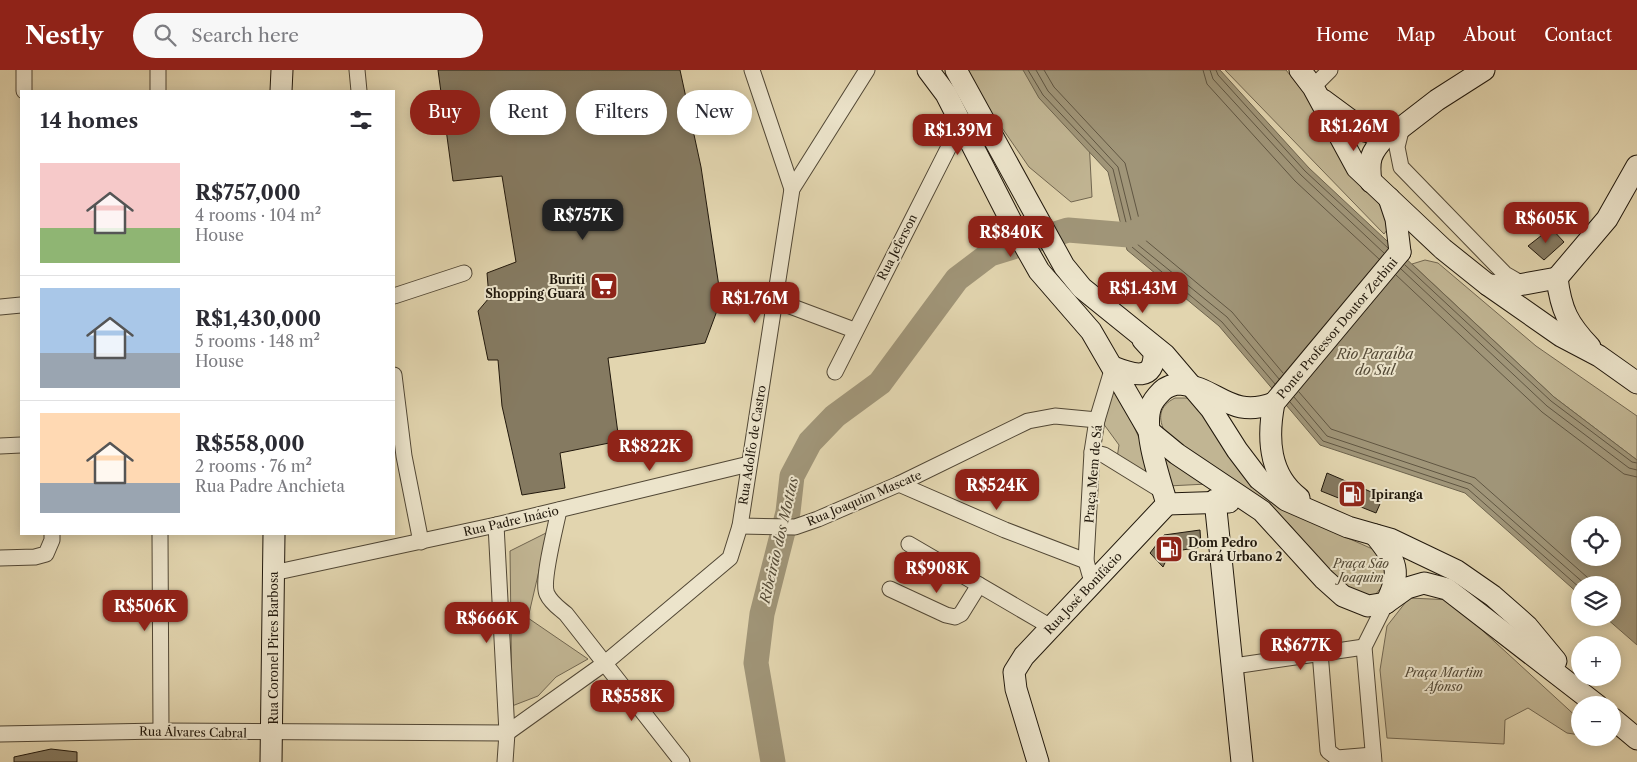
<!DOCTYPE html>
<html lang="en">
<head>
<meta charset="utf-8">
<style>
  :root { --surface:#fff; --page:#f7f7f7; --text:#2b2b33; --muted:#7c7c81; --line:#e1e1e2; --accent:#8f2418 }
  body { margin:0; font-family:"Libre Caslon Text",serif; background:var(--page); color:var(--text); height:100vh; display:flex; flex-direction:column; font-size:19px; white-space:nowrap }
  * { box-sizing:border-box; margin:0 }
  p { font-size:16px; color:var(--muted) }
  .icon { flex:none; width:28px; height:28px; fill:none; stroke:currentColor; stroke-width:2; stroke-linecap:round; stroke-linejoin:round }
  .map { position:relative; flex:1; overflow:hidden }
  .side { position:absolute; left:20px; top:20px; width:375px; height:445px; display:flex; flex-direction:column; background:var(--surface); border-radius:0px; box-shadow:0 2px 12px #0003 }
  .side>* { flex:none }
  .hud { position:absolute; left:410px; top:20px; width:475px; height:45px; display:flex; gap:10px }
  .tools { position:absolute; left:1571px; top:446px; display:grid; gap:10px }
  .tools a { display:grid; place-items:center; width:50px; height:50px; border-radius:50%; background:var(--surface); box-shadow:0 2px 12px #0003; font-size:25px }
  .price { position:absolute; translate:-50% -42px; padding:0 11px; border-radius:10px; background:var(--accent); color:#fff; font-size:16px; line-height:32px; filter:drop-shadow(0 1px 2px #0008) }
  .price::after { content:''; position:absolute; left:50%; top:30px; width:15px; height:11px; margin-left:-8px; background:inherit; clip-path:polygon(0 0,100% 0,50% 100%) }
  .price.selected { background:#222; color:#fff }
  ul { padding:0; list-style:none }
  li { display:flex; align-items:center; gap:15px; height:125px; padding:0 20px }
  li+li { border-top:1px solid var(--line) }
  li span { display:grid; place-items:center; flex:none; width:140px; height:100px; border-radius:0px; color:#555 }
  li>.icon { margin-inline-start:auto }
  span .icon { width:60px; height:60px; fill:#fffc; stroke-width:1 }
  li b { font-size:21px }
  h2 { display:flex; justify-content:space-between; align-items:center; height:60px; padding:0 20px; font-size:21px }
  .chip { padding:0 18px; border-radius:22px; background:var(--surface); box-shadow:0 2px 12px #0003; font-size:18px; line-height:45px }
  .chip.selected { background:var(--accent); color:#fff }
  header { display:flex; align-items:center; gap:30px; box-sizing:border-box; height:70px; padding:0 25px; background:var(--accent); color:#fff }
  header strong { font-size:24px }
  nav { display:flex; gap:28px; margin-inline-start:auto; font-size:18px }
  .search { width:350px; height:45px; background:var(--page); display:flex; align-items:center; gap:12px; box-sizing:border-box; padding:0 18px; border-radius:28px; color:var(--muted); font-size:19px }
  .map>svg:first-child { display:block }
  .green { fill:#c1b593; stroke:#716650 }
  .water { fill:#a09578; stroke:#6d634d; fill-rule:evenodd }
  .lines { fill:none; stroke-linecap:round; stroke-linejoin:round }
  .shore { stroke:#605642; stroke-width:1 }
  .river { stroke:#a09578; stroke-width:25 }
  .building { fill:#857a61; stroke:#21180c }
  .street-casing { stroke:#514735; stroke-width:17 }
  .secondary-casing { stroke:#21180c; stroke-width:23 }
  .street { stroke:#ece4cb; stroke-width:15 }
  .secondary { stroke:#ece4cb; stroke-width:21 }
  .labels { text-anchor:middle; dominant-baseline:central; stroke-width:4; stroke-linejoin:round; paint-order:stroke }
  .street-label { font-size:12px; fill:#21180c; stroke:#ece4cb }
  .poi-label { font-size:12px; font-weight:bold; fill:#21180c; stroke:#ece4cb; text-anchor:start }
  .park-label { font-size:12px; font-style:italic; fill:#514734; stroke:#ece4cb }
  .water-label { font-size:14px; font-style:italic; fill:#544a37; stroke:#ece4cb }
</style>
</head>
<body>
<header>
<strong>Nestly</strong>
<div class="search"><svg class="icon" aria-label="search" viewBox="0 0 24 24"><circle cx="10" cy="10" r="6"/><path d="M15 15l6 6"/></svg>Search here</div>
<nav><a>Home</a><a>Map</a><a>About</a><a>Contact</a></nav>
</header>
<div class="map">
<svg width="1637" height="692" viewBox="0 0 1637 692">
  <rect width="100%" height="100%" fill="#e2d5af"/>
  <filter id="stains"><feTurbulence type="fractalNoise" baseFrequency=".004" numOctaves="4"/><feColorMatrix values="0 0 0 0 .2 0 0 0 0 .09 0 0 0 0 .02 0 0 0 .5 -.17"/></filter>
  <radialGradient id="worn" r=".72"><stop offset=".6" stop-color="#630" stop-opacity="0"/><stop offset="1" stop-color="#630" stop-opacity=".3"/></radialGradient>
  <g class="green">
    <polygon points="962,0 1041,0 1089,70 1092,127 1071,132 1029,97"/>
    <polygon points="1225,0 1286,0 1314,35 1338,81 1393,152 1384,164"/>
    <polygon points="1425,190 1438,193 1536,276 1637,346 1637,390 1554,327 1412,194"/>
    <polygon points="1114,311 1157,409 1117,388 1119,375 1100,349"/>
    <path d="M1175,328h13l15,9 95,109 79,35 10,15 -3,18 -9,11 -12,3 -16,-8 -59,-67 -122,-89c-9,-16 -7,-28 9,-36z"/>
    <polygon points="1160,385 1207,414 1168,416"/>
    <polygon points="548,462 528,548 588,589 556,607 538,626 512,636 510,481"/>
    <polygon points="1409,528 1453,530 1483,561 1580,650 1580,665 1567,663 1528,638 1505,650 1504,674 1387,668 1380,600 1387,556"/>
  </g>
  <path class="water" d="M1023,0h197l89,98 245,229 83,63v185l-31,-27h6v-33h-32v10l-115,-102 -145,-48 -101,-119 -92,-76 -19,-78 -69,-74zM1580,455h32v33h-32z"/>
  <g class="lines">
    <g class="shore">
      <polyline points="1028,0 1043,25 1113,99 1132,177 1222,252 1275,314"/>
      <polyline points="1036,0 1048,21 1118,97 1137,174 1227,247 1279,309"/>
      <polyline points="1044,0 1054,17 1125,93 1144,169 1232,242 1283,303"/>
      <polyline points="1203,0 1207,14 1295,111 1379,189"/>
      <polyline points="1210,0 1213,9 1301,105 1384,183"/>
      <polyline points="1216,0 1218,5 1305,101 1388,178"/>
      <polyline points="1405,195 1551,331 1632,392 1637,393"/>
      <polyline points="1401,199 1547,336 1629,398 1637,400"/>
      <polyline points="1396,205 1542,342 1624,404 1637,407"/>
      <polyline points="1299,322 1331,359 1475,408 1596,515"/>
      <polyline points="1294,327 1327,366 1471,414 1586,515"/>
      <polyline points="1290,332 1323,371 1468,419 1580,518"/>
    </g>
    <polyline class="river" points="773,692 756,593 762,544 788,442 792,406 810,372 835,346 880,313 957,209 990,184 1068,160 1129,165 1154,153"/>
  </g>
  <g class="building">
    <polygon points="438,0 680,0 701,97 721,230 705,273 608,288 619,371 560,383 565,418 522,425 502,336 498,290 488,290 478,241 489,228 487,203 516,192 502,106 453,111"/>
    <polygon points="1551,158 1564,172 1544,190 1528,176"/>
    <polygon points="1327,403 1383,427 1376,443 1321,421"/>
    <polygon points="1200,460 1201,477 1170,482 1163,497 1150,483 1164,465"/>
    <polygon points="51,679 77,682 77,692 14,692 14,687"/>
  </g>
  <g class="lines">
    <defs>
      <g id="street">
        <polyline points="357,0 359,21"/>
        <polyline points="752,0 792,119"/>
        <polyline points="1313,17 1330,0"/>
        <polyline points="24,21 24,0"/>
        <polyline points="158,21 158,0"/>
        <polyline points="1402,57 1397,77 1401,97 1505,204 1524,215"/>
        <polyline points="394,226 464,203"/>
        <polyline points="774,230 854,260"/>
        <polyline points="0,237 21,235"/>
        <polyline points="835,302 961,53"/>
        <polyline points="394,305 404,386 421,472"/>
        <polyline points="0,376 21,375"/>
        <polyline points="1092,382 1104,385 1164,422"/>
        <polyline points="899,414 1005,460 1086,491"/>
        <path d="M559,440c-3,16 -18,72 -12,84 4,9 12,14 19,20l116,148"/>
        <polyline points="496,455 507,663 505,692"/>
        <polyline points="740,456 795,457 818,449 899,414 1028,351 1055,346 1097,350"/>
        <polyline points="160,464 161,661"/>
        <polyline points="909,474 1051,557"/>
        <polyline points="0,488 35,487 46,484 52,470 52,464"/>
        <polyline points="273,503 496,455 749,394"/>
        <polyline points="1092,512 1086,491 1092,382 1097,350 1113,297"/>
        <polyline points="890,519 946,545 955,547 961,544 979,515"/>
        <polyline points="1320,582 1328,681 1337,688 1373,685"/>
        <polyline points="1234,596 1364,577"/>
        <polyline points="0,664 161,661 507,663 605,593 730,488 740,456 792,119 867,0"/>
        <polyline points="1374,692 1364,577 1386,533"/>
      </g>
      <g id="secondary">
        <polyline points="928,0 946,24 1014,157 1039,201 1091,261 1149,361 1177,384 1262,441 1324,509 1343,526 1368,536 1386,533 1407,518 1424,513 1447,519 1597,635"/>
        <polyline points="956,0 1064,196 1082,218 1165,285 1211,339 1237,380 1259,409 1286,430 1348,457 1390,469 1457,501 1493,526 1527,556 1556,591"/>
        <polyline points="1300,0 1313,17 1357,98 1443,179 1488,215 1561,266 1599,286 1637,313"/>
        <polyline points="281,21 282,0"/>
        <polyline points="1323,30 1365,61 1386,66 1402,57 1437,30 1484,0"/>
        <path d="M1371,112c-3,-22 -1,-29 15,-46"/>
        <polyline points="1389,128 1396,149 1400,182"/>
        <polyline points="1557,208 1607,149 1637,96"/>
        <path d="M1557,208c4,32 11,46 33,69"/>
        <polyline points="1488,215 1513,216 1557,208"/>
        <path d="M1113,297c20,8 42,15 41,-15l-11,-12"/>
        <path d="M1299,428c-30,-23 -32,-59 -25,-95l126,-151"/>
        <polyline points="1215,430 1242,692"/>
        <polyline points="1167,434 1229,432"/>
        <path d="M1375,465c22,27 27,36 11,68"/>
        <polyline points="1612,648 1637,669"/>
        <polyline points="271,692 274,464"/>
        <path d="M1038,692l-22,-73 -2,-17 10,-16 143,-152c-7,-24 -25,-75 -16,-98 2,-6 7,-11 11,-15 4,-4 12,-7 18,-7 37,3 50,36 94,19"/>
      </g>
    </defs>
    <use href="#street" class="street-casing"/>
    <use href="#secondary" class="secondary-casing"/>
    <use href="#street" class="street"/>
    <use href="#secondary" class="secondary"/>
  </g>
  <defs>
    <symbol id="supermarket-square" viewBox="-11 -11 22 22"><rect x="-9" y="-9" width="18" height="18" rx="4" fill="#8f2418" stroke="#ece4cb"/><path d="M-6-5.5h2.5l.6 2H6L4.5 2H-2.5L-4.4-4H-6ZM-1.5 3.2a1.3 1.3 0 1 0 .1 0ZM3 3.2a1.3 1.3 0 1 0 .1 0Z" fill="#fff"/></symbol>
    <symbol id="fuel-square" viewBox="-11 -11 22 22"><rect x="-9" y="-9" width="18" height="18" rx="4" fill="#8f2418" stroke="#ece4cb"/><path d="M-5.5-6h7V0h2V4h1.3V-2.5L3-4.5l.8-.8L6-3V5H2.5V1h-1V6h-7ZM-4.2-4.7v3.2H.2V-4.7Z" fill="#fff"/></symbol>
  </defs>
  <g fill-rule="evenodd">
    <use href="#supermarket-square" x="588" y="200" width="32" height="32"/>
    <use href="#fuel-square" x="1336" y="408" width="32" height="32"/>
    <use href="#fuel-square" x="1153" y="463" width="32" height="32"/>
  </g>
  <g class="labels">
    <g class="street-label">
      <text transform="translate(897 177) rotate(-63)">Rua Jeferson</text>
      <text transform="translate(1337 258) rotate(-50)">Ponte Professor Doutor Zerbini</text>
      <text transform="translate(752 375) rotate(-81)">Rua Adolfo de Castro</text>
      <text transform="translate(1093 404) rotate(-85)">Praça Mem de Sá</text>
      <text transform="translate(864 428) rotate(-23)">Rua Joaquim Mascate</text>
      <text transform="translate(511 451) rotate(-13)">Rua Padre Inácio</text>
      <text transform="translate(1083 523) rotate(-47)">Rua José Bonifácio</text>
      <text transform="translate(273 578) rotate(-90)">Rua Coronel Pires Barbosa</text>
      <text transform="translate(193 662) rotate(1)">Rua Álvares Cabral</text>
    </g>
    <g class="poi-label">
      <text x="585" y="209" text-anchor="end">Buriti<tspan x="585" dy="14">Shopping Guará</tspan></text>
      <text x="1371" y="424">Ipiranga</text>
      <text x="1188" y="472">Dom Pedro<tspan x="1188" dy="14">Grará Urbano 2</tspan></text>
    </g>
    <g class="park-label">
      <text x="1361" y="493">Praça São<tspan x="1361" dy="14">Joaquim</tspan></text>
      <text x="1444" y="602">Praça Martim<tspan x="1444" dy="14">Afonso</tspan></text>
    </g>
    <g class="water-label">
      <text x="1375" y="284">Rio Paraíba<tspan x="1375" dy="16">do Sul</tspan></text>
      <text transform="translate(779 470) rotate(-77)">Ribeirão dos Mottas</text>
    </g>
  </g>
  <rect width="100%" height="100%" filter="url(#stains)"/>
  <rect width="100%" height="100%" fill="url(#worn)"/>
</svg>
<div class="tools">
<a><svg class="icon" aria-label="locate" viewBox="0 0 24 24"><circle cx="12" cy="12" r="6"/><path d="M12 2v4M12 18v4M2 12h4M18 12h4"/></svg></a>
<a><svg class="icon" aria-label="layers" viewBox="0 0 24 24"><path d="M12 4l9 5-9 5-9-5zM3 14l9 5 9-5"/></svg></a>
<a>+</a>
<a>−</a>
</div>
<b class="price" style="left:1354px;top:82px">R$1.26M</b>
<b class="price" style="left:958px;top:86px">R$1.39M</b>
<b class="price selected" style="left:583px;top:171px">R$757K</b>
<b class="price" style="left:1546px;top:174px">R$605K</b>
<b class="price" style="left:1011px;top:188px">R$840K</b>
<b class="price" style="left:1143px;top:244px">R$1.43M</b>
<b class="price" style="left:755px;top:254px">R$1.76M</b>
<b class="price" style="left:650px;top:402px">R$822K</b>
<b class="price" style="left:997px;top:441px">R$524K</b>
<b class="price" style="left:937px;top:524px">R$908K</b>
<b class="price" style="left:145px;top:562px">R$506K</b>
<b class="price" style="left:487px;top:574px">R$666K</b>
<b class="price" style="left:1301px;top:601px">R$677K</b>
<b class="price" style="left:632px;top:652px">R$558K</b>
<div class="hud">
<a class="chip selected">Buy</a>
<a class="chip">Rent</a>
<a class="chip">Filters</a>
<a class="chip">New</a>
</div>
<section class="side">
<h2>14 homes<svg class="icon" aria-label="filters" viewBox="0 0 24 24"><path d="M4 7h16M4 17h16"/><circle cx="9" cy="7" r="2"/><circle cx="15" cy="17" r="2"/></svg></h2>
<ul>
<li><span style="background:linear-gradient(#f6c9c9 65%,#8fb573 0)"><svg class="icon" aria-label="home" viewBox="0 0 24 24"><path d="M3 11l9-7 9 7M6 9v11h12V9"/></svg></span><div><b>R$757,000</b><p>4 rooms · 104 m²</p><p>House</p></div></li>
<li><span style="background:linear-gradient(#a9c7e8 65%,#9aa5b1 0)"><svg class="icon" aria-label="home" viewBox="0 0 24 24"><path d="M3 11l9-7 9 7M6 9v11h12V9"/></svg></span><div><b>R$1,430,000</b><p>5 rooms · 148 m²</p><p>House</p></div></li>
<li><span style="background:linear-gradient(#ffd9b3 70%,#9aa5b1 0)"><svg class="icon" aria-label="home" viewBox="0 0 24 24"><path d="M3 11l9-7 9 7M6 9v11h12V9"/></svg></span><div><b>R$558,000</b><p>2 rooms · 76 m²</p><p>Rua Padre Anchieta</p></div></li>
</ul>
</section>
</div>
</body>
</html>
